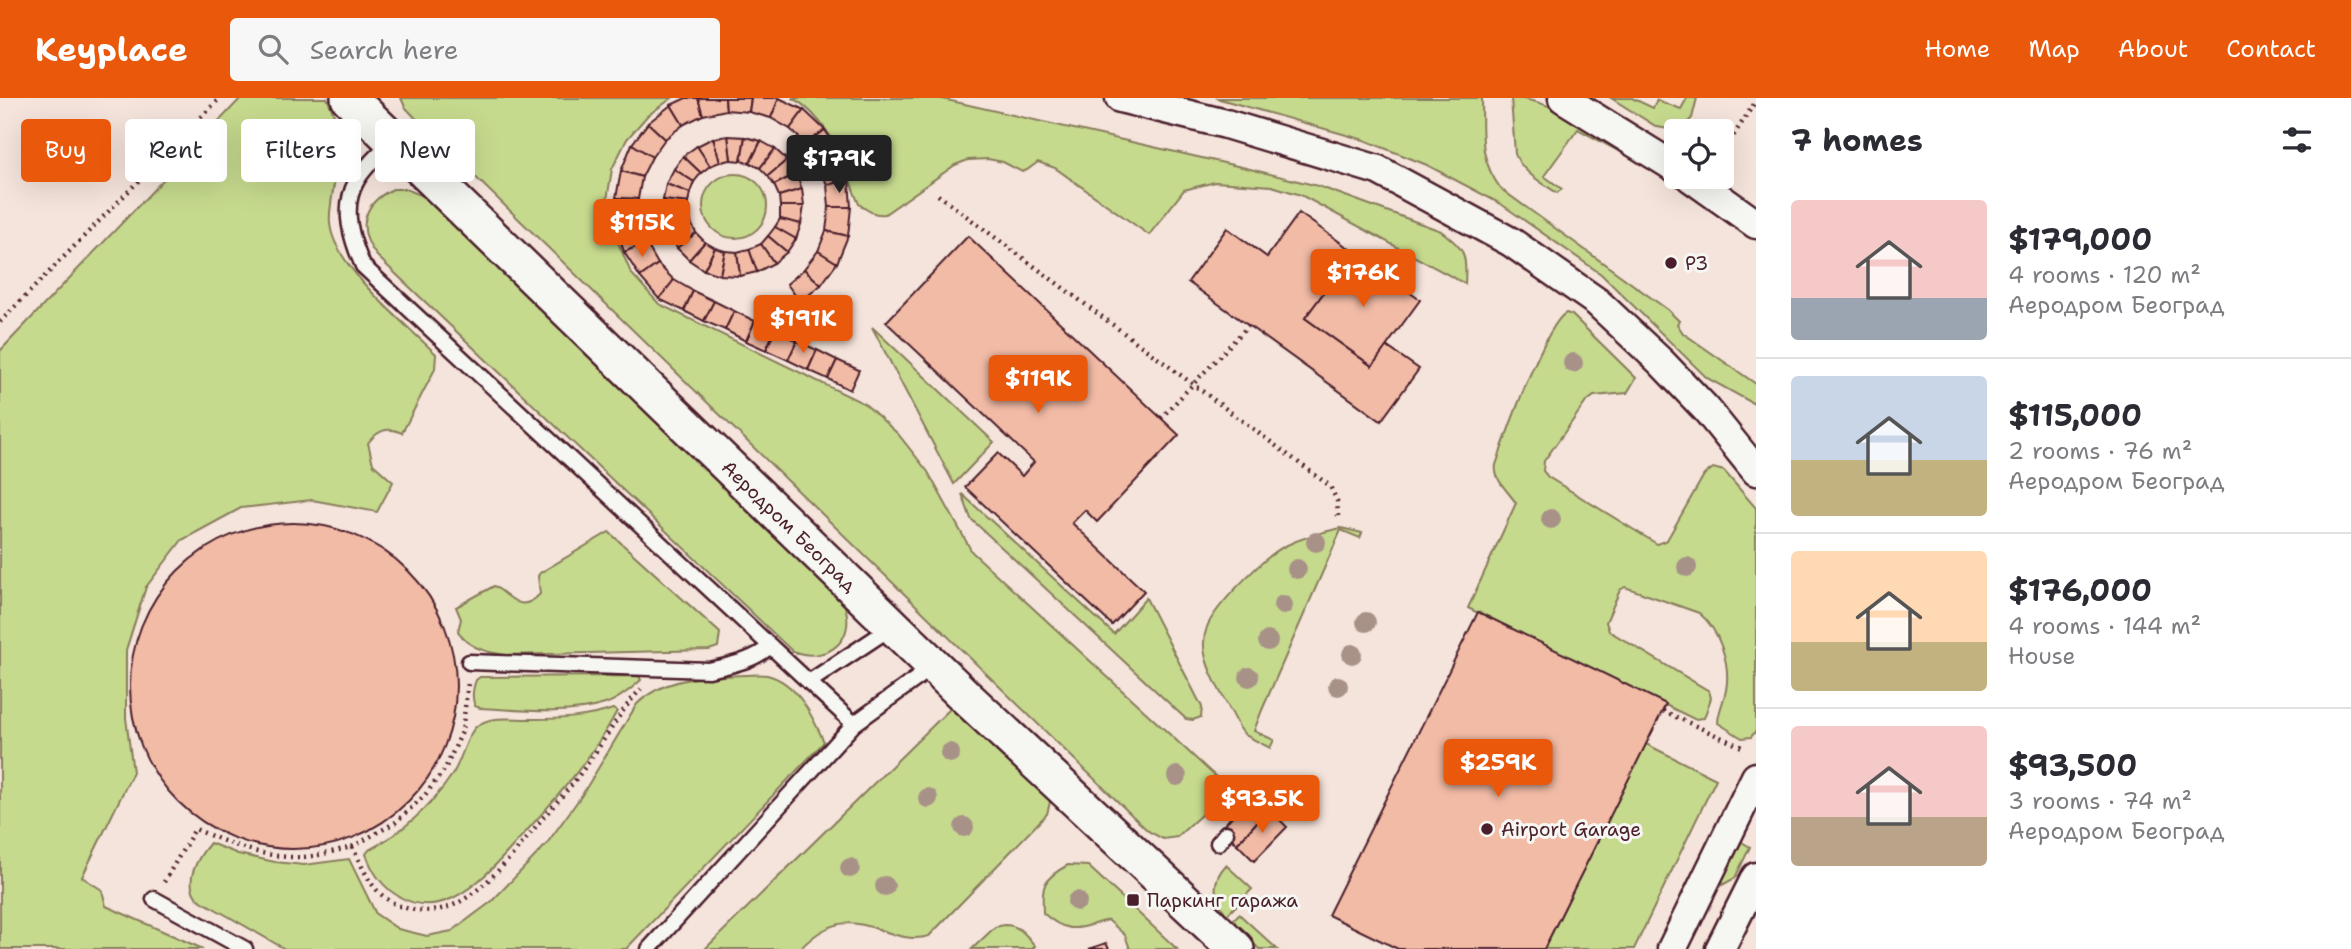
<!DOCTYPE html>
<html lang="en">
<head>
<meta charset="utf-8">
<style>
  :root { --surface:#fff; --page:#f7f7f7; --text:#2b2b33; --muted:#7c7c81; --line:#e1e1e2; --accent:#ea580c }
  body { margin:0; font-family:"Shantell Sans",sans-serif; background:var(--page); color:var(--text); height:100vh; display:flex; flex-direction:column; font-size:26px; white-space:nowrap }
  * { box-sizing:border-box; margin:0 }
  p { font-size:23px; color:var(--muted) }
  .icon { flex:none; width:38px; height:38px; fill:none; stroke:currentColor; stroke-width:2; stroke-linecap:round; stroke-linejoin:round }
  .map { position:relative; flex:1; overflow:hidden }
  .panel { display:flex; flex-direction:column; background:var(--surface); width:595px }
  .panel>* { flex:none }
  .top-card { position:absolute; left:21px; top:21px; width:665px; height:63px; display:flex; gap:14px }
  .tools { position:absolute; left:1664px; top:21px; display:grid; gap:14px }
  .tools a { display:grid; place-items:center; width:70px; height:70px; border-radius:7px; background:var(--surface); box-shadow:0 7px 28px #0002; font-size:35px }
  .price { position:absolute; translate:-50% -60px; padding:0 16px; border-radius:7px; background:var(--accent); color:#fff; font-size:23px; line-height:46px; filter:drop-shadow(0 2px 4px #0008) }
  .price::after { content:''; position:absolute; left:50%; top:42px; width:21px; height:16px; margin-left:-10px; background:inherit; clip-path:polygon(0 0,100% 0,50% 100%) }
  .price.current { background:#222; color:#fff }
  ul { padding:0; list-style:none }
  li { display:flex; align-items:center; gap:21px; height:175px; padding:0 35px }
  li+li { border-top:2px solid var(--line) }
  li span { display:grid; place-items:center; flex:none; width:196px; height:140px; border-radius:7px; color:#555 }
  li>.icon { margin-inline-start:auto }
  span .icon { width:84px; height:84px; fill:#fffc; stroke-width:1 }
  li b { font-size:30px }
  h2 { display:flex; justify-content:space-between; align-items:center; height:84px; padding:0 35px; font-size:30px }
  .pill { padding:0 24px; border-radius:7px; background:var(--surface); box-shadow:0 7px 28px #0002; font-size:24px; line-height:63px }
  .pill.current { background:var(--accent); color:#fff }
  header { display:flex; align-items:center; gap:42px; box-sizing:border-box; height:98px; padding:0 35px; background:var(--accent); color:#fff }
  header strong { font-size:33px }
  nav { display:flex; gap:38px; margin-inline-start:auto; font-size:24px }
  .search { width:490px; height:63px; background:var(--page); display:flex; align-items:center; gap:18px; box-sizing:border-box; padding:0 24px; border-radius:7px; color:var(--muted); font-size:26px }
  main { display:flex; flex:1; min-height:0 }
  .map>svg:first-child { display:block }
  .green { fill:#c6da8e; stroke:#887c5c; stroke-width:2 }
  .building { fill:#f2bba6; stroke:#4a1f2b; stroke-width:2 }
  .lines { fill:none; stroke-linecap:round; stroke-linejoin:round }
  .service-casing { stroke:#4a1f2b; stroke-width:19 }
  .minor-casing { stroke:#4a1f2b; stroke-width:33 }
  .tertiary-casing { stroke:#4a1f2b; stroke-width:40 }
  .path { stroke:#4a1f2b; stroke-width:4.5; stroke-dasharray:2 5; stroke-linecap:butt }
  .service { stroke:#f6f6f2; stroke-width:14 }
  .minor { stroke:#f6f6f2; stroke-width:28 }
  .tertiary { stroke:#f6f6f2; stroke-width:35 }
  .path-bridge { stroke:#4a1f2b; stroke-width:4.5; stroke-dasharray:2 5; stroke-linecap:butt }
  .tree { fill:#a89288 }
  .poi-dot { fill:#4a1f2b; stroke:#f6f6f2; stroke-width:2.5 }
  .labels { text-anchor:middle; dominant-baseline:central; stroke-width:6; stroke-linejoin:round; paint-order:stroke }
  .poi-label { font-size:19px; fill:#4a1f2b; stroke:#f6f6f2; text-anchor:start }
  .street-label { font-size:19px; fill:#4a1f2b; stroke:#f6f6f2 }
</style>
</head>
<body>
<header>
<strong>Keyplace</strong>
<div class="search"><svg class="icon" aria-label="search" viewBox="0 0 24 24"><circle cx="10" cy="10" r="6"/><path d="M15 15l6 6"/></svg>Search here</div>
<nav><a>Home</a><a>Map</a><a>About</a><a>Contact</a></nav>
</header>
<main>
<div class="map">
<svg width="1756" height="851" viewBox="0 0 1756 851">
  <rect width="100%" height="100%" fill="#f5e4db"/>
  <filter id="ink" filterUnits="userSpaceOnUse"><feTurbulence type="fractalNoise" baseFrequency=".0143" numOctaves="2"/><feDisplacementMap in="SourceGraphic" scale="14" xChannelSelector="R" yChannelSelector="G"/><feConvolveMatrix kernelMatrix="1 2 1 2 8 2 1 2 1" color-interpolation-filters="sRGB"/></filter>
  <g filter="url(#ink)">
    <g class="green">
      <path d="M241,0h86c19,39 11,58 5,99 -1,8 -3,18 -2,26 3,43 75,100 106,131l-1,15 -33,64c-15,-7 -25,-2 -34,10l5,21 20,18 -16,30 -65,-12 -71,8 -59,32 -36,47 -20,63v68l7,54 -51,105 20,13 4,16 97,43h-203v-598z"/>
      <polygon points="401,0 672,0 647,18 627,41 612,71 607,102 614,135 631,175 659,206 865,306 898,336 928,374 972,454 1229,691 1177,739 1163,741 1148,733 423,28 405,9"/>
      <path d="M792,0h146l308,70 72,18 123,45c24,18 26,23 24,53l-164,-89 -29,-9 -57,-4 -31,8 -35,45 -94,-67 -17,-6 -11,8 -5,2 -19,-10 -15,-3 -20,1 -13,5 -70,49c-10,2 -19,-4 -26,-10 -8,-17 -12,-36 -20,-52 -9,-19 -28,-45 -47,-54z"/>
      <path d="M1216,0h266c1,37 -4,60 19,91l167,121 11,11 -2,3 6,9 73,51v21l-49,-27 -106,-104 -100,-70 -74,-39 -63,-25z"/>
      <path d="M1511,0c37,0 80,29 111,47l-4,6 -40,-22 -34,47 18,13 -5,4c-16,-11 -35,-21 -42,-39z"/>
      <polygon points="1611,0 1632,0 1653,10 1657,2 1681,11 1687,0 1697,0 1692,20 1680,33 1657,29"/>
      <circle cx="735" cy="108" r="32"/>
      <path d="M393,91h13l27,11 409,399c18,38 -12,66 -50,52l-416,-396c-20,-27 -13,-52 17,-66z"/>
      <path d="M1566,215l6,2 64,63 -9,15 -33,3 -8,6 -42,59 -1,10 5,6 109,67 10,-4 37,-65 9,-7 11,3 32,37v223l-5,6 -9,1 -24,-15c0,-11 6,-22 8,-33 5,-26 -7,-61 -27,-77l-74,-26 -5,3 -14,32 3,9 100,60 2,7 -7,20 -10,1 -226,-111 48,-105c-8,-12 -23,-24 -20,-38 9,-27 49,-141 70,-152z"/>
      <polygon points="872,229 994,344 954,386"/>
      <polygon points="962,396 1114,536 1146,500 1202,609 1201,619 1193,622 1186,621 971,421"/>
      <path d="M1341,430l21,5 -2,5 -19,-8 -79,180 -8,21 20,9 -4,8 -25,-13 -6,-8c-10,-21 -30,-51 -34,-73 -2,-9 -1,-19 2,-27 8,-21 58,-71 78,-81 18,-9 37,-14 56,-18z"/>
      <path d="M609,434l111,101 -2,14 -9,3 -203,5c-17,-2 -40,-8 -48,-24l3,-12 -5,-12 38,-21c17,10 26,29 46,8l-2,-18 2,-3z"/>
      <path d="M744,577c7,0 16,-1 23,0 30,7 46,42 57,67l-198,207h-341l-87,-50c-15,-16 -1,-41 12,-56l28,11 37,8 29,3 45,-6 27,55 22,15 29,7 25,-5 39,-29 54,-56 37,-51 55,-91c29,-28 69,-27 107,-29z"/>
      <path d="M639,578l2,4c-10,9 -23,20 -36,24 -39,12 -85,6 -125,4l-5,-2c-4,-9 -2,-18 1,-26l4,-3z"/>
      <path d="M953,608l92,84 5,12 -3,12 -118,122c-45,13 -75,-44 -129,13h-95z"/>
      <path d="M613,611l4,2c-26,50 -67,94 -104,135 -18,20 -36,40 -60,52 -39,18 -74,-6 -87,-44l3,-4c34,-18 62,-44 83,-75 10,-14 15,-45 28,-51 16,-9 36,-4 53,-5 27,0 54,-1 80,-10z"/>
      <polygon points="1646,646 1716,681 1634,851 1544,851"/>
      <polygon points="1740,743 1750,749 1735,780 1715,791"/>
      <path d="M1068,767l20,1 89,83h-47l-5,-14 -17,-15c-30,8 -39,16 -65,-7 -1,-28 -1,-34 25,-48z"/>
      <path d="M1226,767l26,24 -25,26c-14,-17 -16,-34 -1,-50z"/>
      <polygon points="1239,816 1277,851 1259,851 1231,824"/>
      <path d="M1004,827c16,0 21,9 31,21l-3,3h-60l23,-22z"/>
    </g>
    <g class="building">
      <polygon points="686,0 698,0 703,17 683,27 671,7"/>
      <polygon points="698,0 725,0 726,12 703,17"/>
      <polygon points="725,0 751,0 749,14 726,12"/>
      <polygon points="751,0 779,0 771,20 749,14"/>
      <polygon points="779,0 804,12 790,31 771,20"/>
      <polygon points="671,7 683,27 665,41 648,25"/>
      <polygon points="804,12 825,32 806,46 790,31"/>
      <polygon points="648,25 665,41 652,59 632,46"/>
      <polygon points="825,32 840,55 819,66 806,46"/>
      <polygon points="728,38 745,39 741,63 731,62"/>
      <polygon points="728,38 731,62 720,64 713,40"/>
      <polygon points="745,39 761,43 750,65 741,63"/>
      <polygon points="713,40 720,64 710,68 697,48"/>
      <polygon points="761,43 775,51 760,70 750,65"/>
      <polygon points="632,46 652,59 642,79 621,73"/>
      <polygon points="697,48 710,68 701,75 683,58"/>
      <polygon points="775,51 787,62 768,78 760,70"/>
      <polygon points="840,55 849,82 827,87 819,66"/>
      <polygon points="683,58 701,75 694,84 674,71"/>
      <polygon points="787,62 796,76 774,87 768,78"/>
      <polygon points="674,71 694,84 690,95 666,86"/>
      <polygon points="621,73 642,79 638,101 616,100"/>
      <polygon points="796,76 802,91 779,98 774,87"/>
      <polygon points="849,82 851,109 829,109 827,87"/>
      <polygon points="666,86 690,95 688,105 663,102"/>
      <polygon points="802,91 804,108 780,108 779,98"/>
      <polygon points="616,100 638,101 639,125 616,128"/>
      <polygon points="663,102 688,105 688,115 663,117"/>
      <polygon points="780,108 804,108 801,126 780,121"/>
      <polygon points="829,109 851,109 848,138 826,133"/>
      <polygon points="688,115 691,125 668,134 663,117"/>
      <polygon points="1299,115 1354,154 1305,220 1372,268 1386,248 1419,271 1381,323 1188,184 1227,130 1267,159"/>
      <polygon points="780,121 801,126 796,141 775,129"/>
      <polygon points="639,125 646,145 624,154 616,128"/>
      <polygon points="691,125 696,135 677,150 668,134"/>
      <polygon points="775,129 796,141 787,154 768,138"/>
      <polygon points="826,133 848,138 837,165 818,153"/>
      <polygon points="696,135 705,144 689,162 677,150"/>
      <polygon points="768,138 787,154 774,165 761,146"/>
      <polygon points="968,138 1179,337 1097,424 1085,412 1072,425 1144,493 1112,527 965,389 998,355 1022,378 1034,364 886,224"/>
      <polygon points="705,144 715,150 704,172 689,162"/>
      <polygon points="646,145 658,166 640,179 624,154"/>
      <polygon points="761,146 774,165 757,174 749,151"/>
      <polygon points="715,150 725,153 720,177 704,172"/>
      <polygon points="749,151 757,174 740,178 737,154"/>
      <polygon points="725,153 737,154 740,178 720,177"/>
      <polygon points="818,153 837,165 821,187 804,171"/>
      <polygon points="1354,154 1420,202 1372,268 1305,220"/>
      <polygon points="658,166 674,182 659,201 640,179"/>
      <polygon points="804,171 821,187 800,204 787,186"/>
      <polygon points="674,182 693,193 684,213 659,201"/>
      <polygon points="693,193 714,203 704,223 684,213"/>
      <polygon points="714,203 734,213 725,232 704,223"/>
      <polygon points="734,213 755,223 746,243 725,232"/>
      <polygon points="755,223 775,232 766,252 746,243"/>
      <polygon points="775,232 797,243 788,262 766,252"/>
      <polygon points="797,243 817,252 808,272 788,262"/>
      <polygon points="817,252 837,262 828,281 808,272"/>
      <polygon points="837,262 859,272 850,292 828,281"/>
      <circle cx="293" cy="588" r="163"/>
      <polygon points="1478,514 1666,606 1544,851 1398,851 1328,817"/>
      <polygon points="1253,696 1269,711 1237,746 1221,730"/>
      <polygon points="1269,711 1287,729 1254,763 1237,746"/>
      <polygon points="1106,845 1109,851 1089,851"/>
    </g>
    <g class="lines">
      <defs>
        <g id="service">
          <path d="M392,43c-12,12 -28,26 -36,41 -15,27 -4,59 7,84l491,458"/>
          <path d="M469,564l240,8c21,-5 45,-9 61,-24"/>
          <polyline points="809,584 892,529"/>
          <polyline points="1218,745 1226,735"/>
          <polyline points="154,801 245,851"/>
          <polyline points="649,851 854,626 934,568"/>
        </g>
        <g id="minor">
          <polyline points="1120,0 1226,26 1378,72 1511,144 1597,204 1661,264 1706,311 1756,373"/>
          <polyline points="1563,0 1676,70"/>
          <polyline points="1690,79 1756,126"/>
          <polyline points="1672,851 1756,679"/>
          <polyline points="1720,851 1756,779"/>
        </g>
        <g id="tertiary">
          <path id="s1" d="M349,0l617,599 270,252"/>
        </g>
      </defs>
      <use href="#service" class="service-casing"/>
      <use href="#minor" class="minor-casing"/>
      <use href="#tertiary" class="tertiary-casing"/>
      <g class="path">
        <polyline points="1722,55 1756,3"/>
        <polyline points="938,97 1330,388 1337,403 1338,418"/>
        <polyline points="0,224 220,0"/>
        <polyline points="1663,613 1742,649 1741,653"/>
        <polyline points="352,749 396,724 425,697 445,671 462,634 468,585"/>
        <path d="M164,784l31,-53c35,15 70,30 109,28 16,-1 33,-7 48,-10 8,14 14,31 24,42 21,25 60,28 87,11 29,-18 57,-53 78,-80 14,-16 29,-32 41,-49 21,-27 36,-58 59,-82"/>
      </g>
      <use href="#service" class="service"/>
      <use href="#minor" class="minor"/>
      <use href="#tertiary" class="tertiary"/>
      <polyline class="path-bridge" points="1161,320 1249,227"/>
    </g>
    <g class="tree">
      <circle cx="1573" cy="265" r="10"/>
      <circle cx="1551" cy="421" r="10"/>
      <circle cx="1316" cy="444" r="10"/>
      <circle cx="1687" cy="469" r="10"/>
      <circle cx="1297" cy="471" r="10"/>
      <circle cx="1283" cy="507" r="10"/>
      <circle cx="1366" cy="524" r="10"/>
      <circle cx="1268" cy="543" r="10"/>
      <circle cx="1352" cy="556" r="10"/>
      <circle cx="1249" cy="579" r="10"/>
      <circle cx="1338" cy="588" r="10"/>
      <circle cx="950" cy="655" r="10"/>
      <circle cx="1177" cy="678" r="10"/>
      <circle cx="928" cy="700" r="10"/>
      <circle cx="964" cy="729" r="10"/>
      <circle cx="850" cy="770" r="10"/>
      <circle cx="885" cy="788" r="10"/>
      <circle cx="1077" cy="803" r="10"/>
    </g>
  </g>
  <g class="poi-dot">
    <circle cx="1671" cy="165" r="7"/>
    <circle cx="1487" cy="731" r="7"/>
    <rect x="1126" y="795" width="14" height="14" rx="3.5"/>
  </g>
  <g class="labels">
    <g class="poi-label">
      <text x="1685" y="165">P3</text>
      <text x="1501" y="731">Airport Garage</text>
      <text x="1147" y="802">Паркинг гаража</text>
    </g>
    <g class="street-label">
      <text stroke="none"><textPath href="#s1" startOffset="614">Аеродром Београд</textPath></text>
    </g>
  </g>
</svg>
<div class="tools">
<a><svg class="icon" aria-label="locate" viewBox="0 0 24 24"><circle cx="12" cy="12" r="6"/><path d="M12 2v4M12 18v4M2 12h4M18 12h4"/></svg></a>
</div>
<b class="price current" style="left:839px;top:97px">$179K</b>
<b class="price" style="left:642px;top:161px">$115K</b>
<b class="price" style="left:1363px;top:211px">$176K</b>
<b class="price" style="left:803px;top:257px">$191K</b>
<b class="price" style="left:1038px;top:317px">$119K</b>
<b class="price" style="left:1498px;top:701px">$259K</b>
<b class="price" style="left:1262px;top:737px">$93.5K</b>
<div class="top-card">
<a class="pill current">Buy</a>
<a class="pill">Rent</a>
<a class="pill">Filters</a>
<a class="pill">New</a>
</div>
</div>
<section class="panel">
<h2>7 homes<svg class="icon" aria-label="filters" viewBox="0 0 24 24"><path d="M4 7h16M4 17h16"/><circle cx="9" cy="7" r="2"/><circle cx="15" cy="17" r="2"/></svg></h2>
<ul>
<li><span style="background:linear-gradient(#f6c9c9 70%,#9aa5b1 0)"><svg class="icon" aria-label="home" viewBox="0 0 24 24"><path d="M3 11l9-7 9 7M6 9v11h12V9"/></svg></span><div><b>$179,000</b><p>4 rooms · 120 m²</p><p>Аеродром Београд</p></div></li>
<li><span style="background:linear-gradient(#c9d6e8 60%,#c2b280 0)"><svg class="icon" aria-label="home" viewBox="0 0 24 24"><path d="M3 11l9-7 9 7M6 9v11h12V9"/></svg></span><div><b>$115,000</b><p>2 rooms · 76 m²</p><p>Аеродром Београд</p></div></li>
<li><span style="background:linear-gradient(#ffd9b3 65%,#c2b280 0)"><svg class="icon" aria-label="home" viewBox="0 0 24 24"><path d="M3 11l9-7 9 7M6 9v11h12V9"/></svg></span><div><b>$176,000</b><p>4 rooms · 144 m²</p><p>House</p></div></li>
<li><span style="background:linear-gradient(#f6c9c9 65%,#b9a48a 0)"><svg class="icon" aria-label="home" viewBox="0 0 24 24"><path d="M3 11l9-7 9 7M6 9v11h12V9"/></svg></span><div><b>$93,500</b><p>3 rooms · 74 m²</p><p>Аеродром Београд</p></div></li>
</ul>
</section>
</main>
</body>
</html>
